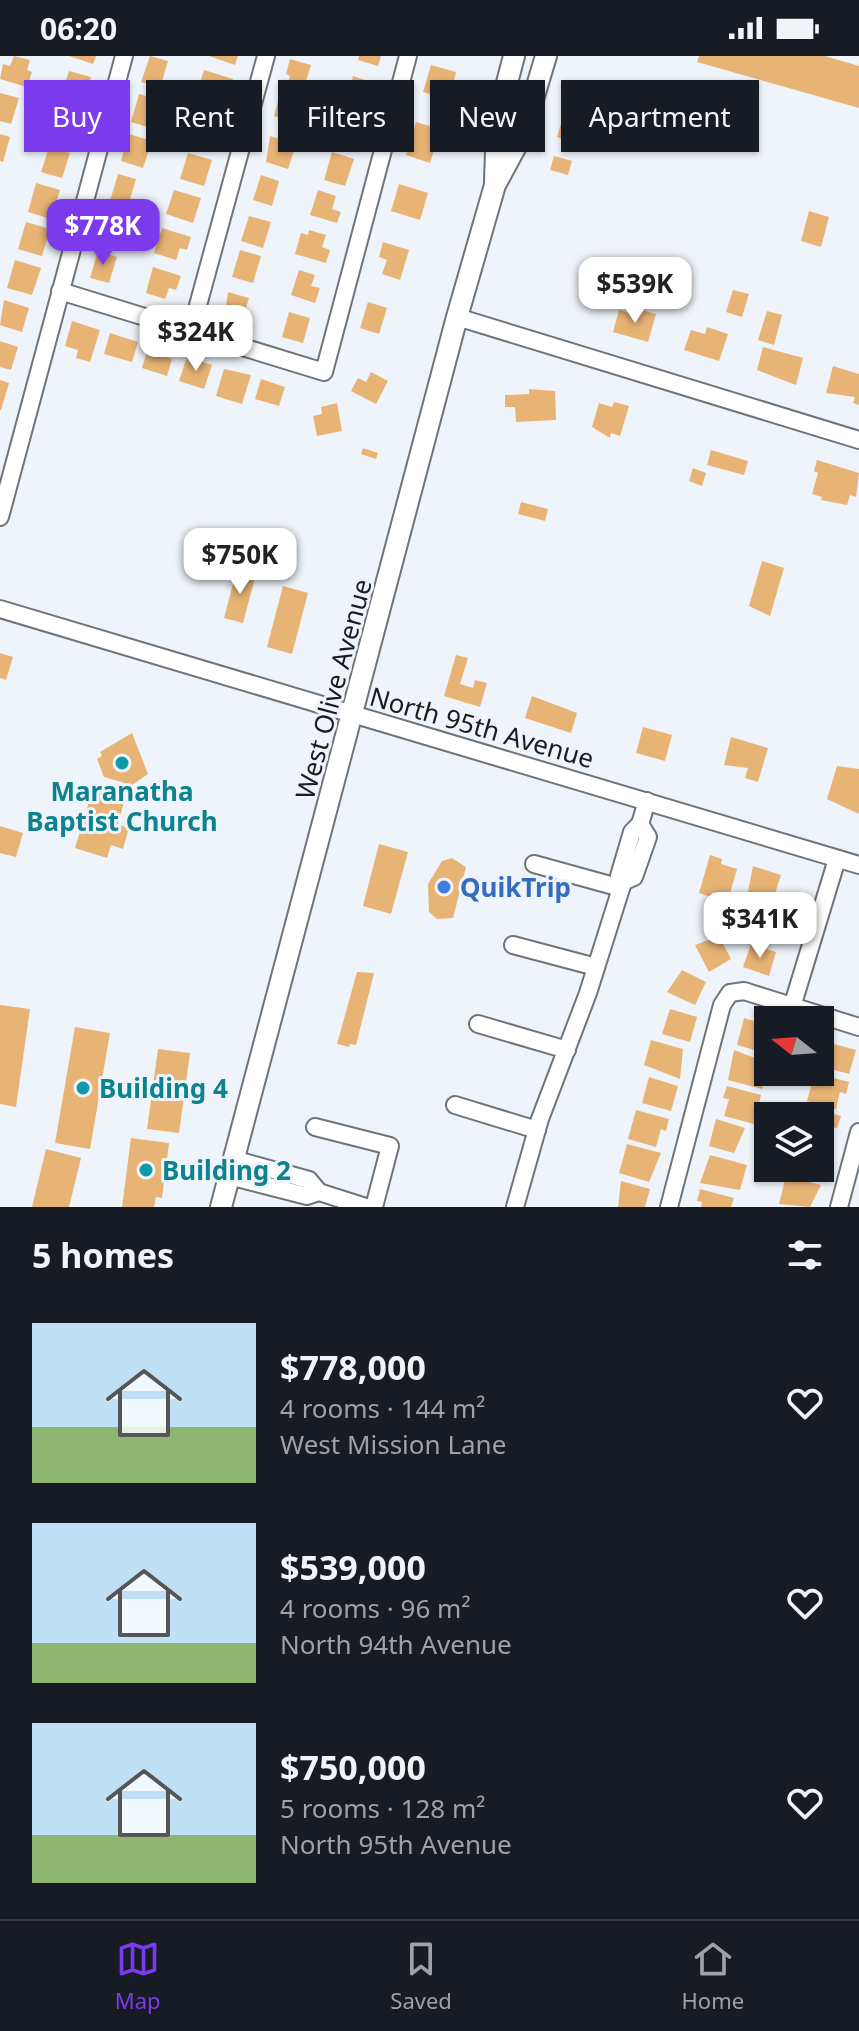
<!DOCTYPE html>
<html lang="en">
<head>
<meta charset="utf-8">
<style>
  :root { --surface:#171b24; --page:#242831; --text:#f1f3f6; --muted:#9ea1a6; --line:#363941; --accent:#7c3aed }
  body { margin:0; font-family:"Noto Sans",sans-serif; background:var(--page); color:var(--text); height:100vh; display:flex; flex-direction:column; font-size:30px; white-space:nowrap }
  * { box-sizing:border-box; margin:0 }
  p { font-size:26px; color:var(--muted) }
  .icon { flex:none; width:44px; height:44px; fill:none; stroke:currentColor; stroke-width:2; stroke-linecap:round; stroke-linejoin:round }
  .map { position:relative; height:1151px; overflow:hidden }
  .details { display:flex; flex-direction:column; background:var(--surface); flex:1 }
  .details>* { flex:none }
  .guide { position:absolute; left:24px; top:24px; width:812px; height:72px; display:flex; gap:16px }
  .needle { width:52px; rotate:287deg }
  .buttons { position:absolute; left:754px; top:950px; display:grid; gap:16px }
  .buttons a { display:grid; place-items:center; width:80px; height:80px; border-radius:0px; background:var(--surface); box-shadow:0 2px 6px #0004; font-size:40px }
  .price { position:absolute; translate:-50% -68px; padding:0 18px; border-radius:16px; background:#fff; color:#222; font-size:26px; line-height:52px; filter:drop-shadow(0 2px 4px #0008) }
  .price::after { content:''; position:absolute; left:50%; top:48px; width:24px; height:18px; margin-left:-12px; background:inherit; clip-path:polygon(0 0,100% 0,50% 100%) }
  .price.active { background:var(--accent); color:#fff }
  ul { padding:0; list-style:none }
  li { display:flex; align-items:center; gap:24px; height:200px; padding:0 32px }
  li span { display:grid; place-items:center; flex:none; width:224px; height:160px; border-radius:0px; color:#555 }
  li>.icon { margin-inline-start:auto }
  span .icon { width:96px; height:96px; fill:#fffc; stroke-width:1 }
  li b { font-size:34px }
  h2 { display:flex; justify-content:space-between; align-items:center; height:96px; padding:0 32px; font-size:34px }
  .pill { padding:0 28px; border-radius:0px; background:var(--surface); box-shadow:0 2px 6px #0004; font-size:28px; line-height:72px }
  .pill.active { background:var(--accent); color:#fff }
  .status { display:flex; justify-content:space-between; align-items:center; height:56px; padding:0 40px; background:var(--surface); direction:ltr }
  .status svg { height:22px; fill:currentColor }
  .tabs { display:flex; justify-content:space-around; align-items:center; height:112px; border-top:2px solid var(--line); background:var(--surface); font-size:22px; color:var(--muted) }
  .tabs a { display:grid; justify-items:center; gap:4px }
  .tabs .active { color:var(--accent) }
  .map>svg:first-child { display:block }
  .building { fill:#e8b475 }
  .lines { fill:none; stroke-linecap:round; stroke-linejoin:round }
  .minor-casing { stroke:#6f7478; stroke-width:20 }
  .major-casing { stroke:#6f7478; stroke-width:24 }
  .minor { stroke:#fff; stroke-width:16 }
  .major { stroke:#fff; stroke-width:20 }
  .culture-dot { fill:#0f9aa8; stroke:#eff4fa; stroke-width:3 }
  .shop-dot { fill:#3f7fe0; stroke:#eff4fa; stroke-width:3 }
  .labels { text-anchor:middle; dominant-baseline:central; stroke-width:6; stroke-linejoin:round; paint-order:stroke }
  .street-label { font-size:26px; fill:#1a1c1e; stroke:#eff4fa }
  .culture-label { font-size:26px; font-weight:bold; fill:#0d838f; stroke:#eff4fa; text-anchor:start }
  .shop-label { font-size:26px; font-weight:bold; fill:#366cbe; stroke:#eff4fa; text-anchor:start }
</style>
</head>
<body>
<div class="status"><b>06:20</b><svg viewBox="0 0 49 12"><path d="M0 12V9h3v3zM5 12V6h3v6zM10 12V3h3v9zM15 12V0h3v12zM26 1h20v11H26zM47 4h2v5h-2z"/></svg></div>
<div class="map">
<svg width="859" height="1151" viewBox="0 0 859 1151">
  <rect width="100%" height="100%" fill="#eff4fa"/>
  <g class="building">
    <polygon points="14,0 30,4 27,14 32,16 27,31 0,23 3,8 10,10"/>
    <polygon points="69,0 96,0 93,8"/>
    <polygon points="150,0 168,5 160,32 141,26"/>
    <polygon points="209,0 238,0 235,9"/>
    <polygon points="359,0 381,0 378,10 358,4"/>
    <polygon points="699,0 825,0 859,10 859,52 697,6"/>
    <polygon points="290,3 311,9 303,34 287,29 290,20 286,18"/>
    <polygon points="431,9 456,16 454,25 458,26 453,45 423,36"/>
    <polygon points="204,14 233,23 225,48 196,39"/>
    <polygon points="69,15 91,21 83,46 61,39"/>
    <polygon points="353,20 374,27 366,51 346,45"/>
    <polygon points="0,37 19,42 11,68 0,65"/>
    <polygon points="139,38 160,44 151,72 131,66"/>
    <polygon points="280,38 300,44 293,66 274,60"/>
    <polygon points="621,48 638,54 630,84 612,79"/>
    <polygon points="57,50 81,57 73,82 55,76 59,66 53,64"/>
    <polygon points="200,55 223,62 215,89 192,82"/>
    <polygon points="346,59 364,65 356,91 337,85"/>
    <polygon points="455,64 473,69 466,91 448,85"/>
    <polygon points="416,66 441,73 430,107 406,99"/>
    <polygon points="561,68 588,76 585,89 557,81"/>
    <polygon points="0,78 10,81 3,106 0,105"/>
    <polygon points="129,78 152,85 143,112 121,105"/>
    <polygon points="270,80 296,88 288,113 266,106"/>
    <polygon points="49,91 70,97 62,122 41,116"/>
    <polygon points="332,96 354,103 345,130 324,124"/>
    <polygon points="188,97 212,104 204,130 180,123"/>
    <polygon points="554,100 572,105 568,119 550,114"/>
    <polygon points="118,118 136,123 128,150 110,145"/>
    <polygon points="261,119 279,125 272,150 253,144"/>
    <polygon points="36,127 60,134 51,163 28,156"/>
    <polygon points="399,128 428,137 420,164 391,155"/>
    <polygon points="174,134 201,142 193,167 166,158"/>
    <polygon points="318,134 336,140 332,153 341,156 337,167 310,159"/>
    <polygon points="809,155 829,161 821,191 801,185"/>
    <polygon points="108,157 129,164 121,190 100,184"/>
    <polygon points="249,160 271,166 263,192 241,185"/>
    <polygon points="26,166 50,173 42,200 18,193"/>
    <polygon points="162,172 191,181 187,194 180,192 176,204 154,197"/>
    <polygon points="309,174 326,179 322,191 330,194 326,207 295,198 301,177 308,179"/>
    <polygon points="383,186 409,194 400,224 382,218 387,204 379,201"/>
    <polygon points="240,194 261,200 253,227 232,221"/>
    <polygon points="98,195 117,201 109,227 90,222"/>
    <polygon points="15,204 41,212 32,239 7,232"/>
    <polygon points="647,206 671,213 672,208 679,210 675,224 668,222 664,235 649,230 653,217 644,214"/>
    <polygon points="153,211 181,220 176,234 169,232 165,243 146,237"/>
    <polygon points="299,214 315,219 311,230 320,232 315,247 291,239"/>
    <polygon points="733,234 749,238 742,261 726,256"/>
    <polygon points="228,236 249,242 241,267 224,262"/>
    <polygon points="4,244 29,252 22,276 0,269"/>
    <polygon points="368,246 387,252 379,278 360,272"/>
    <polygon points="638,253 656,258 648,286 613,276 619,254 636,259"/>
    <polygon points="767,255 782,259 774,289 758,284"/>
    <polygon points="289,256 310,262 303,287 282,281"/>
    <polygon points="72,265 100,274 90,306 76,302 78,294 65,290"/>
    <polygon points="707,271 728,278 719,305 684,294 691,274 705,278"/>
    <polygon points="110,277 138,286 132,306 104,298"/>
    <polygon points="0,285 18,291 11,314 0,311"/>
    <polygon points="149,289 165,293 163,300 172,303 167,320 142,312"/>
    <polygon points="763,291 803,302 796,329 757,314"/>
    <polygon points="187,301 212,309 204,333 179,325"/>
    <polygon points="833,310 859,318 859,349 853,347 855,341 826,337"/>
    <polygon points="224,313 251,319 242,348 216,340"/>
    <polygon points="371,316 388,325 376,348 351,335 358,322 366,326"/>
    <polygon points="261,323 285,331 279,350 255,343"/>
    <polygon points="0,324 9,327 1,354 0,354"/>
    <polygon points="529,333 555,335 556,364 516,366 515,351 505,351 505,339 529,338"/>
    <polygon points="614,346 629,350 620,380 611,377 610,382 592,371 599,347 612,351"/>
    <polygon points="337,347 342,375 317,380 313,360 322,358 321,351"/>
    <polygon points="363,392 378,397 376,403 361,398"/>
    <polygon points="711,394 748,405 744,419 707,409"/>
    <polygon points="817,404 859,417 856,441 850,439 847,449 821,444 822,441 812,438 818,417 814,415"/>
    <polygon points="693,412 706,417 702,430 689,425"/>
    <polygon points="521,446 548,453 545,465 518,458"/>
    <polygon points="762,505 784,512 770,560 749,550"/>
    <polygon points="237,513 256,518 243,567 224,562"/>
    <polygon points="283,530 308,537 292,598 267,591"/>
    <polygon points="0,597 13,601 6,624 0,622"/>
    <polygon points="456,599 468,602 460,628 473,632 475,624 487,627 480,651 444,640"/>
    <polygon points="532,640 577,657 571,677 525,662"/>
    <polygon points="643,671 672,679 665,705 636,697"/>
    <polygon points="132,677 148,718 132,729 104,721 97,703 102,700 100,696"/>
    <polygon points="731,681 768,692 758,726 745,722 748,712 724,709"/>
    <polygon points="837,710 859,713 859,758 827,743"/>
    <polygon points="94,729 126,738 118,769 129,772 123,793 111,789 107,802 75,792"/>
    <polygon points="0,770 23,777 16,801 0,797"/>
    <polygon points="379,788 408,796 391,858 363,850"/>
    <polygon points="710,799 722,803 721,808 737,813 729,841 712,836 711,841 699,837"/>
    <polygon points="452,802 466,811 453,862 437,863 429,856 428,828 442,805"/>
    <polygon points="753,810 781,819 770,853 746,845"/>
    <polygon points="719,880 731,903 709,916 695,889"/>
    <polygon points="751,888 776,896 769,920 743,911"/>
    <polygon points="682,914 706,926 695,949 667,936"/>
    <polygon points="357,916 374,917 356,989 350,988 349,991 337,988"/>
    <polygon points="0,949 30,953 16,1051 0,1048"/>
    <polygon points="670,953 697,961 690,986 662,978"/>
    <polygon points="744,962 768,969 761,996 737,989"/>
    <polygon points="75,971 110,977 90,1093 55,1087"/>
    <polygon points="651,984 683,993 680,1023 644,1009"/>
    <polygon points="830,987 856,994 849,1018 820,1010"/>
    <polygon points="158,993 190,997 179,1077 147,1073"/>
    <polygon points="734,994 768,1007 762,1033 728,1024"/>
    <polygon points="815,1017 849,1026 846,1038 840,1036 836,1053 807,1045"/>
    <polygon points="649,1021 678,1030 671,1055 642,1047"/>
    <polygon points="727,1030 761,1039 754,1068 724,1060 729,1043 723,1042"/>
    <polygon points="806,1051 841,1060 837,1072 832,1071 827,1087 820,1086 820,1060 803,1060"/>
    <polygon points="636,1054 669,1063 666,1075 661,1073 656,1091 628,1083"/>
    <polygon points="716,1063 745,1072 734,1097 709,1090"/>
    <polygon points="131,1082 169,1087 162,1142 156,1141 154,1151 122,1151"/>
    <polygon points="627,1088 661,1097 649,1126 619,1117"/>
    <polygon points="820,1092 831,1095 824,1121 799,1115 820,1112"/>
    <polygon points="46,1093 81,1102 69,1151 32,1151"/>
    <polygon points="710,1099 747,1109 740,1134 700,1127"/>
    <polygon points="786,1120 821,1129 810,1151 779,1148"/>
    <polygon points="621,1125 650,1133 645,1151 618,1151"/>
    <polygon points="700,1133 734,1142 731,1151 701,1151 702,1146 697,1145"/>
  </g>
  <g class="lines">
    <defs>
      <g id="minor">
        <polyline points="60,235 324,316 408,0"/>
        <polyline points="457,261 859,384"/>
        <polyline points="191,275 266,0"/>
        <polyline points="0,461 124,0"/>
        <polyline points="0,553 859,809"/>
        <polyline points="534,808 621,832"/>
        <polyline points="623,826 634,821 648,781 640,768"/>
        <polyline points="513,889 596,911"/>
        <polyline points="792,951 837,803"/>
        <polyline points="478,968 567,994"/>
        <polyline points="455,1049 537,1074"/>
        <polyline points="315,1071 390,1090 374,1151"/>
        <polyline points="233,1103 309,1124 319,1136 366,1151"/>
        <polyline points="229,1120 307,1140 319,1136"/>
        <polyline points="515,1151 540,1063 588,937 623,826 619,820 632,776 640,768 647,745"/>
        <polyline points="669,1151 722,949 730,937 744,935 859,971"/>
        <polyline points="839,1151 859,1076"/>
      </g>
      <g id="major">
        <polyline points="495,125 497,65 514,0"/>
        <polyline points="221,1151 457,261 495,129 523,77 546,0"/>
      </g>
    </defs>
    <use href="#minor" class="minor-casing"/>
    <use href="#major" class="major-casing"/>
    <use href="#minor" class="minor"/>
    <use href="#major" class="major"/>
  </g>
  <g class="culture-dot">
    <circle cx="122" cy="707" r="8"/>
    <circle cx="83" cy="1032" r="8"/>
    <circle cx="146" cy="1114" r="8"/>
  </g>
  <circle class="shop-dot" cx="444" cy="831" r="8"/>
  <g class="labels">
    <g class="street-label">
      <text transform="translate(333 633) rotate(-75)">West Olive Avenue</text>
      <text transform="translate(482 671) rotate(16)">North 95th Avenue</text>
    </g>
    <g class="culture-label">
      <text x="122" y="735" text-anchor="middle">Maranatha<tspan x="122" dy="30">Baptist Church</tspan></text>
      <text x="99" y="1032">Building 4</text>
      <text x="162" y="1114">Building 2</text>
    </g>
    <g class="shop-label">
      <text x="460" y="831">QuikTrip</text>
    </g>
  </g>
</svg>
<div class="buttons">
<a><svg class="needle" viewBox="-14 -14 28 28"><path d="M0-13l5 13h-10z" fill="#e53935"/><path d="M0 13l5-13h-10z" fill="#9ea1a6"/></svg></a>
<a><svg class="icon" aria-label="layers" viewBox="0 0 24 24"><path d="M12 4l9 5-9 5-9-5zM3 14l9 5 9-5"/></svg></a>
</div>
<b class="price active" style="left:103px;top:211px">$778K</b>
<b class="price" style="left:635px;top:269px">$539K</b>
<b class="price" style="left:196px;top:317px">$324K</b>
<b class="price" style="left:240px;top:540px">$750K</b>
<b class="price" style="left:760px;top:904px">$341K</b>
<div class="guide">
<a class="pill active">Buy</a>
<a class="pill">Rent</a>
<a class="pill">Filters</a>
<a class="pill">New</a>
<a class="pill">Apartment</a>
</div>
</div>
<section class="details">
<h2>5 homes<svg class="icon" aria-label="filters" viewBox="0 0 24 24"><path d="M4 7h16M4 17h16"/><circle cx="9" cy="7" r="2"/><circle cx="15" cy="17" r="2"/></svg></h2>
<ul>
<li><span style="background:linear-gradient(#bfe0f5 65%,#8fb573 0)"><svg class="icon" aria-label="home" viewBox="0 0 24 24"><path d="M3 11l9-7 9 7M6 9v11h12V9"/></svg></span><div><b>$778,000</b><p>4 rooms · 144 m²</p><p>West Mission Lane</p></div><svg class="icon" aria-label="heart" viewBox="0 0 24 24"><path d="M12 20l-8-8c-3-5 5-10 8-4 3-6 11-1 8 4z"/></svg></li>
<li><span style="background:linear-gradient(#bfe0f5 75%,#8fb573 0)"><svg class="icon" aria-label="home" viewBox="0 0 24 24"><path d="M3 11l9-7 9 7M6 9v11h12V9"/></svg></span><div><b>$539,000</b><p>4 rooms · 96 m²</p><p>North 94th Avenue</p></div><svg class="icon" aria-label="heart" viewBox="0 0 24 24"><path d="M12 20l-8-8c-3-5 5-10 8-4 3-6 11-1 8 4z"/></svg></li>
<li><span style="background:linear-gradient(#bfe0f5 70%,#8fb573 0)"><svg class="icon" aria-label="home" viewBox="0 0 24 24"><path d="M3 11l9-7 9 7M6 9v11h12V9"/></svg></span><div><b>$750,000</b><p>5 rooms · 128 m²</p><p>North 95th Avenue</p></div><svg class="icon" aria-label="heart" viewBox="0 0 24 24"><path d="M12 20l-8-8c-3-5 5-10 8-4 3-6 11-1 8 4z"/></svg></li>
</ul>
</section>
<nav class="tabs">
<a class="active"><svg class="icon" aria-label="map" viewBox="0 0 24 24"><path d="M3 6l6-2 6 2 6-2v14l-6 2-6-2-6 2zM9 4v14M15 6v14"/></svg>Map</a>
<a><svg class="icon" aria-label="saved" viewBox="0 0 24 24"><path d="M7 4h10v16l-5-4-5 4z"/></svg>Saved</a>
<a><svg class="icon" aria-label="home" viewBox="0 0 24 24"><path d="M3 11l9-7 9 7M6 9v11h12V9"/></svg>Home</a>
</nav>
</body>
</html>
